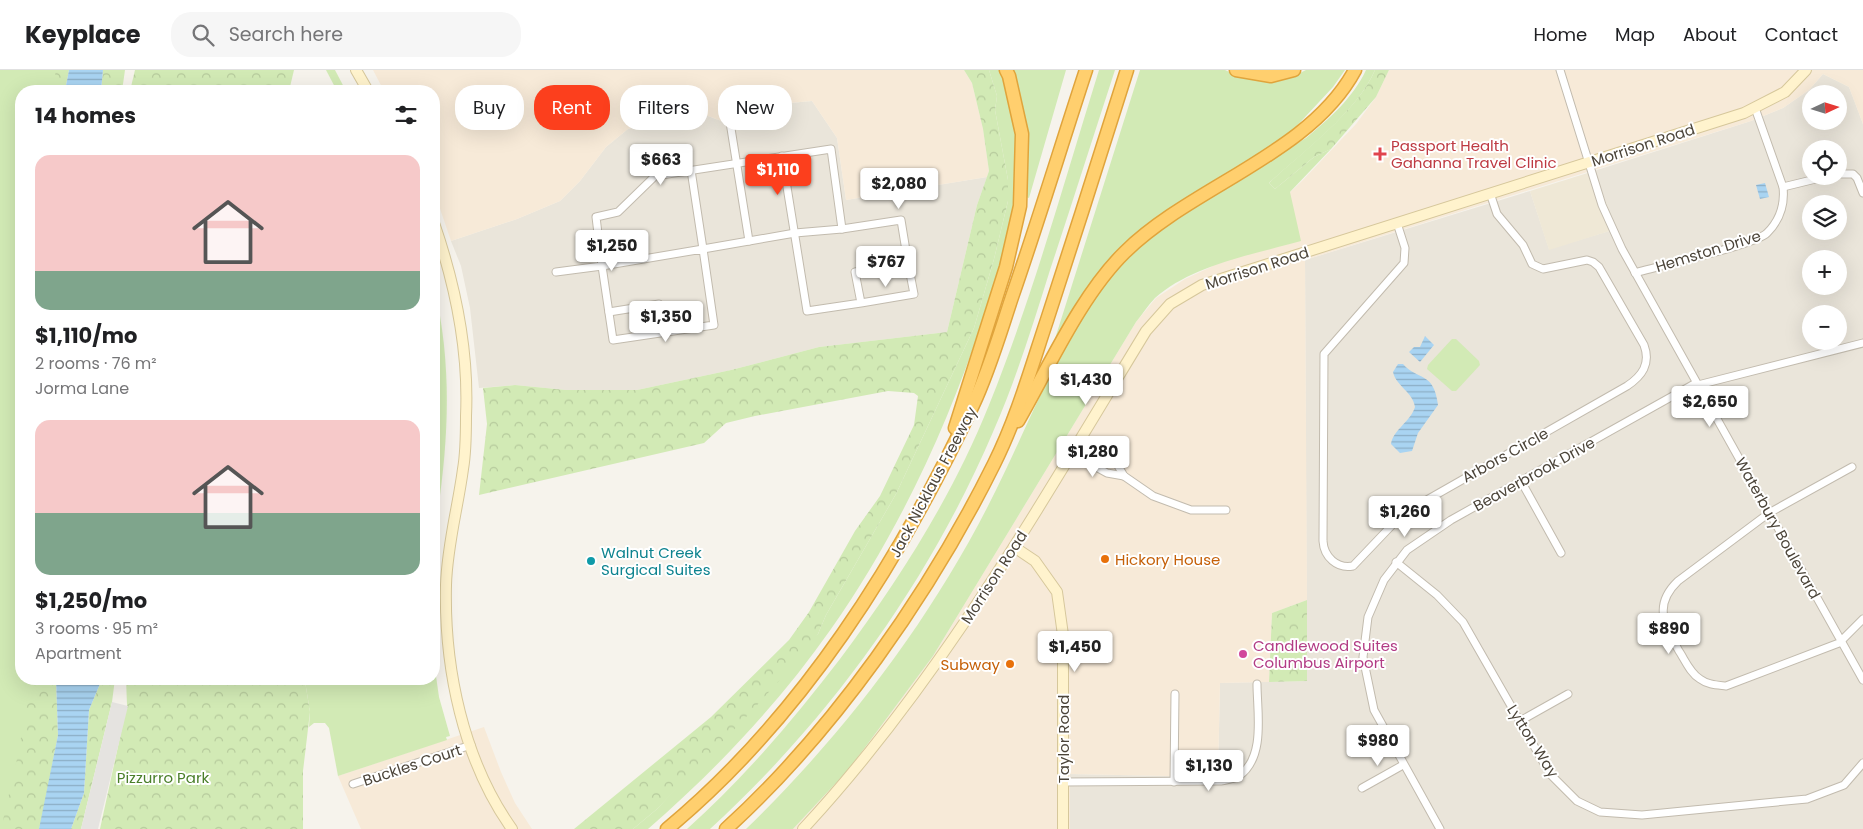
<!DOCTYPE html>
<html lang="en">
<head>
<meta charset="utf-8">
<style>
  :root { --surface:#fff; --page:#f6f6f6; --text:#202124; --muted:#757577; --line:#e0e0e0; --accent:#fc3f1d }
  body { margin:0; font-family:Poppins,sans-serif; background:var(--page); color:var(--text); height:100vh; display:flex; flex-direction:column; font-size:19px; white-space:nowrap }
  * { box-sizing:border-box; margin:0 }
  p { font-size:16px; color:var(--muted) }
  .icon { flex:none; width:28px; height:28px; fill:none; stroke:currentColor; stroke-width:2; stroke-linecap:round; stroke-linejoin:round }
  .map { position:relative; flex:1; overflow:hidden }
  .side { position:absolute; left:15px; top:15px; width:425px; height:600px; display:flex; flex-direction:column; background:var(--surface); border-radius:20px; box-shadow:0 5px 20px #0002 }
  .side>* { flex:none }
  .banner { position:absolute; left:455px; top:15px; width:475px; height:45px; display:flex; gap:10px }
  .needle { width:32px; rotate:86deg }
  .controls { position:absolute; left:1802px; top:15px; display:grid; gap:10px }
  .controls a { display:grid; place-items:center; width:45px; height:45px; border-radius:50%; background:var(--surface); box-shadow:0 5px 20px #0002; font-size:25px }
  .price { position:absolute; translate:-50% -42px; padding:0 11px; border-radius:5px; background:#fff; color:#222; font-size:16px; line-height:32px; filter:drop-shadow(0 1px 2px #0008) }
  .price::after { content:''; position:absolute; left:50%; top:30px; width:15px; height:11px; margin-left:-8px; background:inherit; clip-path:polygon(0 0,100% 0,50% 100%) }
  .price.selected { background:var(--accent); color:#fff }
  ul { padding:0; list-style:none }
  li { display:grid; align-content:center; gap:10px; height:265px; padding:0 20px }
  li span { display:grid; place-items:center; height:155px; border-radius:15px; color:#555 }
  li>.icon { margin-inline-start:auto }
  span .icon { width:90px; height:90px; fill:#fffc; stroke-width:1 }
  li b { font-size:21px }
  h2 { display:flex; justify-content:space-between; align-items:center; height:60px; padding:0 20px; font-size:21px }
  .chip { padding:0 18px; border-radius:20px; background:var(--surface); box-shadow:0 5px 20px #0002; font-size:18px; line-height:45px }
  .chip.selected { background:var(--accent); color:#fff }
  header { display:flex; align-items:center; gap:30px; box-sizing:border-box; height:70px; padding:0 25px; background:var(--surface); border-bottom:1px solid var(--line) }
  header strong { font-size:24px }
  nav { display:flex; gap:28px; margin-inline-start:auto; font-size:18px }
  .search { width:350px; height:45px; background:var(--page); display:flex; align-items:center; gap:12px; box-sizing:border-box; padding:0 18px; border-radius:20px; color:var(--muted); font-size:19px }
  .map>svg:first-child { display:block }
  .residential { fill:#eae5da; fill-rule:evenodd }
  .commercial { fill:#f7ead8 }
  .education { fill:#efe8d6 }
  .grass { fill:#d2eab5 }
  .forest { fill:url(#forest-crowns) }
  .parking { fill:#e5e3e0 }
  .water { fill:url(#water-rules) }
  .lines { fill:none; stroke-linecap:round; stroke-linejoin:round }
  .minor-casing { stroke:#c2bbae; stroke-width:9 }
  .secondary-casing { stroke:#d6c79b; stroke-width:12 }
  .motorway-casing { stroke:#e0a43c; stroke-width:15 }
  .minor { stroke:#fff; stroke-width:7 }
  .secondary { stroke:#fff3cd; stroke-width:10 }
  .motorway { stroke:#ffcf6e; stroke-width:12 }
  .health-dot { fill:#e0444e; stroke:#fff; stroke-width:2 }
  .food-dot { fill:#e8710a; stroke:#fff; stroke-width:2 }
  .culture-dot { fill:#0f9aa8; stroke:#fff; stroke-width:2 }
  .hotel-dot { fill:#d1479c; stroke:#fff; stroke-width:2 }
  .labels { text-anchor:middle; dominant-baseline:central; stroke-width:4; stroke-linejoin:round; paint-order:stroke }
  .health-label { font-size:15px; fill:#be3a42; stroke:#fff; text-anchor:start }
  .street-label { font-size:15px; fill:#4b4439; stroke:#fff }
  .culture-label { font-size:15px; fill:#0d838f; stroke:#fff; text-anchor:start }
  .food-label { font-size:15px; fill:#c56008; stroke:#fff; text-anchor:start }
  .hotel-label { font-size:15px; fill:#b23c85; stroke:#fff; text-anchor:start }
  .park-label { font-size:15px; fill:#4a7f2a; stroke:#fff }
</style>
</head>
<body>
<header>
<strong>Keyplace</strong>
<div class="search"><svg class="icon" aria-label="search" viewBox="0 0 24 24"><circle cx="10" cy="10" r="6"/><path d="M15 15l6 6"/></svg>Search here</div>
<nav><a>Home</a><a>Map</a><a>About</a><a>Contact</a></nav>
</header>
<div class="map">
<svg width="1863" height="759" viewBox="0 0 1863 759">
  <defs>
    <pattern id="forest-crowns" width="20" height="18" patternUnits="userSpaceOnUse" patternTransform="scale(1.25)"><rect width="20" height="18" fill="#d2eab5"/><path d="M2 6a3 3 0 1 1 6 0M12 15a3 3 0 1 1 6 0" fill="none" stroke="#b6ca9c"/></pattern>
    <pattern id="water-rules" width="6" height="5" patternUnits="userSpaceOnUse" patternTransform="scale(1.25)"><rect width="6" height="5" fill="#a9d4f2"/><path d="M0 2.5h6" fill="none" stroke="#8caec5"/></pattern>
  </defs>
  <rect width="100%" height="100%" fill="#f6f3ec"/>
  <g class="residential">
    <path d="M1823,4l26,13 14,37v705h-793l-1,-55 149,3 2,-94 87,-2 -2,-421 225,-69 19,58 67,-20 -22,-58 157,-50 32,-13 26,-18zM1811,24h28v27h-28zM1811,79h28v27h-28zM1811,134h28v27h-28zM1811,189h28v27h-28zM1811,244h28v27h-28z"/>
    <polygon points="812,31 837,68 846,130 987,107 977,135 947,262 819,277 731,300 637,320 566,320 515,315 479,318 470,238 461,196 451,171 517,149 560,131 580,111 606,77 628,59 658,49 700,43 724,52 736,51 756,36"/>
  </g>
  <g class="commercial">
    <polygon points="373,0 964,0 972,13 983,59 989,101 987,107 846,130 837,68 812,31 756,36 736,51 724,52 700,43 658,49 628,59 606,77 580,111 560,131 517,149 451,171 434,121 434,21 384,21"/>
    <polygon points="1389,0 1863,0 1863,54 1849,17 1823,4 1809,20 1783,38 1751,51 1305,190 1307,530 1272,543 1269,612 1220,613 1218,707 1070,704 1070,759 793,759 849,699 933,586 1136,252 1156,228 1185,209 1211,197 1302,111 1356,54 1376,27"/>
    <polygon points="484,657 501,702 515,733 532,759 361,759 338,706"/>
  </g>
  <polygon class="education" points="1594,101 1616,159 1549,180 1530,121"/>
  <g class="grass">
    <polygon points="0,0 63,0 58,21 21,21 21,609 54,609 37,759 0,759"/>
    <polygon points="326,0 335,0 346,21 337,21"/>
    <path d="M989,0h11c15,44 21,87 15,134 -5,40 -20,80 -33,118 -36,108 -85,213 -151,307 -52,74 -114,140 -183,200h-15l24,-20 161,-175 8,-19 70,-121 78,-166 20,-69 14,-58v-21l-13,-70 2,-14z"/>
    <path d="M1012,0h54l-37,128 -3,-1c4,-43 2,-86 -14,-127z"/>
    <path d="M1099,0h16c-22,67 -43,134 -65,200 -17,54 -34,110 -57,162 -64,150 -163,287 -283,397h-23c57,-51 106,-109 153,-170 59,-79 112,-162 149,-254 44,-109 75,-223 110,-335z"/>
    <polygon points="1140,0 1225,0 1236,5 1298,4 1306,0 1345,0 1333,17 1292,61 1137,166 1053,275"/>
    <path d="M1366,0h9c-18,42 -72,82 -106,113l6,6 39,-32 17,-8 -41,43 11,49c-46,13 -109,24 -146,57 -7,7 -13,17 -19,24l-203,334 -84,113 -56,60h-47c96,-93 181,-204 242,-323 41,-79 78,-186 140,-249 20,-21 46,-35 70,-51 36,-23 72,-46 108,-68 23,-19 47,-40 60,-68z"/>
    <path d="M434,215c20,89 14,163 0,252z"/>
    <polygon points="1452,269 1456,269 1479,291 1480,295 1456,321 1452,321 1427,299 1428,295"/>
    <polygon points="434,592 439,627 450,666 446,667 447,670 338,706 329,658 325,653 314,653 309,657 310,642 305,611 302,609 434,609"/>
  </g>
  <g class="forest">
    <polygon points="56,0 69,0 65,21 52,21"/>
    <polygon points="103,0 125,0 122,21 101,21"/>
    <polygon points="135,0 294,0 289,21 130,21"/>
    <polygon points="964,0 989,0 997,26 995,40 1008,110 1008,131 994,189 974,258 896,424 826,545 818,564 809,578 748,645 657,739 633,759 574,759 711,647 789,570 809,542 855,461 880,426 914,355 918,326 914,323 888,321 755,346 726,353 704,373 479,425 487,354 483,318 515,315 566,320 637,320 731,300 819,277 947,262 977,135 989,101 983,59 972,13"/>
    <path d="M1375,0h14l-13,27 -45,52 -17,8 -39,32 -6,-6c33,-31 88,-71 106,-113z"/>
    <polygon points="21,116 21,283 16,229 19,129"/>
    <polygon points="1307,530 1307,611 1269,612 1272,543"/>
    <polygon points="30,609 56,609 58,665 42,749 39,759 1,759 19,680"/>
    <polygon points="102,609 115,609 112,632 81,759 71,759 84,723 89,640"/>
    <polygon points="126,609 302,609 305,611 310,642 303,701 303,759 100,759 127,635"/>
  </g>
  <polygon class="parking" points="112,632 128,636 98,759 81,759"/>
  <g class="water">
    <polygon points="69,0 103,0 101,21 65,21"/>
    <polygon points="1765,113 1769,127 1760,129 1756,115"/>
    <polygon points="1425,266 1434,275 1420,292 1409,282 1414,277 1420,277"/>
    <path d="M1398,294h5c15,17 31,7 35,41l-20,28 -6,18 -12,2 -9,-9c2,-14 20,-23 24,-37 -2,-15 -19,-21 -22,-35z"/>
    <polygon points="56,609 102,609 89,640 84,723 71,759 39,759 58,665"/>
  </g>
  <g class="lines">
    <defs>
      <g id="minor">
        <polyline points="1560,0 1602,135 1622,179 1863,610"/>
        <polyline points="729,46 749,171"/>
        <polyline points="782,86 807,241 861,233 855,202 908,193 914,224 861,233"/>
        <polyline points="1839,104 1853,104 1857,108 1863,123"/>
        <polyline points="1783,117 1828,106"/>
        <path d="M1397,153l8,25 -1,15 -80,91 -1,187c1,16 14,28 30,25l40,-42 18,-15 216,-123c15,-10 24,-22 17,-41l-45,-78 -6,-5 -6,-2 -44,9 -11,-5 -9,-19 -26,-31 -7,-21"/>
        <polyline points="842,159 901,150 908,193"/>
        <polygon points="703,179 714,255 613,270 602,196"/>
        <polyline points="556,202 602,196 596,147 618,142 655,106 831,79 842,159 795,163 703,179 691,100"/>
        <path d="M1635,203c23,-7 120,-28 132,-40 13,-13 18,-28 16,-46l-28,-79"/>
        <polyline points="609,242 659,234 664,262"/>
        <polyline points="1698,315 1863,273"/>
        <polyline points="1082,379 1085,382 1087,392 1107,403 1124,406"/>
        <polyline points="1085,382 1093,380 1117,394 1124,406 1153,426 1191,440 1226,440"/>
        <path d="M1852,397l-83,46 -91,68c-25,24 -14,43 1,70 6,9 11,22 21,28 8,6 17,6 26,7l113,-43 24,-24"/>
        <polyline points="1521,411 1561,483"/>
        <polyline points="1396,492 1437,525 1463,552 1550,704 1577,731 1600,742 1642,745 1807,729 1844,715 1863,693"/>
        <polyline points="1520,651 1568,624"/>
        <path d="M1063,712l158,-1c5,-1 13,-2 18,-5 27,-19 18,-64 18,-92"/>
        <polyline points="1174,712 1175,624"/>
        <polyline points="353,714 471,675"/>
        <polyline points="1362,718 1403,695"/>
        <polyline points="1440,759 1374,640 1363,587 1368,547 1384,510 1407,480 1451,450 1696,313"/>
      </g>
      <g id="secondary">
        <polyline points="356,0 368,21"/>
        <path d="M434,153c21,61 35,128 32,193 0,17 0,36 -3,53 -5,38 -16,77 -17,116 -2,83 17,175 66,244"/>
        <polyline points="1014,477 1035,491 1057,522 1063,565 1063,759"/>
        <path d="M803,759c138,-149 238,-326 343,-498l24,-27 32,-19 542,-172 41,-21 21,-22"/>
      </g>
      <g id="motorway">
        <polyline points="1236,0 1271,6 1294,0"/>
        <path d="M1018,351c31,-54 63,-126 107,-169 67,-66 185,-98 230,-182"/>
        <polyline points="955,358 1006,197 1020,136 1022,64 1009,6 1006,0"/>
        <path d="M667,759c135,-112 232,-267 306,-424 16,-34 27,-72 39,-108 26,-75 49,-151 74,-227"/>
        <path d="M726,759c107,-97 204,-236 268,-365 23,-46 37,-96 53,-144 27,-83 54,-167 80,-250"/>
      </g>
    </defs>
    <use href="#minor" class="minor-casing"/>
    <use href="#secondary" class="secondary-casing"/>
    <use href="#motorway" class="motorway-casing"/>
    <use href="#minor" class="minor"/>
    <use href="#secondary" class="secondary"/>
    <use href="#motorway" class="motorway"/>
  </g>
  <path class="health-dot" d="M1377.5 76.5h5v5h5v5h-5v5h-5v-5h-5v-5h5z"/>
  <g class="food-dot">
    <circle cx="1105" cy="489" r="5"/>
    <circle cx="1010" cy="594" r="5"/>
  </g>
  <circle class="culture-dot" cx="591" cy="491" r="5"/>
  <circle class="hotel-dot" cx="1243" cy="584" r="5"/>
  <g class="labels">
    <g class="health-label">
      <text x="1391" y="75">Passport Health<tspan x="1391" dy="17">Gahanna Travel Clinic</tspan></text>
    </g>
    <g class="street-label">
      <text transform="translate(1643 75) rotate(-18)">Morrison Road</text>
      <text transform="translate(1708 181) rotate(-17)">Hemston Drive</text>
      <text transform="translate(1257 198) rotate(-18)">Morrison Road</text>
      <text transform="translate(1505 385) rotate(-29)">Arbors Circle</text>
      <text transform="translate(1534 404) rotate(-29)">Beaverbrook Drive</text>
      <text transform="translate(933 412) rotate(-62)">Jack Nicklaus Freeway</text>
      <text transform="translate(1778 458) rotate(61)">Waterbury Boulevard</text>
      <text transform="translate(994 507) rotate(-57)">Morrison Road</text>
      <text transform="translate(1063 669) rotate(-90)">Taylor Road</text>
      <text transform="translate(1533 671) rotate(58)">Lytton Way</text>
      <text transform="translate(412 695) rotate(-18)">Buckles Court</text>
    </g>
    <g class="culture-label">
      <text x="601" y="482">Walnut Creek<tspan x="601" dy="17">Surgical Suites</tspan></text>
    </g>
    <g class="food-label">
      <text x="1115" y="489">Hickory House</text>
      <text x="1000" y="594" text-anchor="end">Subway</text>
    </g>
    <g class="hotel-label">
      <text x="1253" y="575">Candlewood Suites<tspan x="1253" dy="17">Columbus Airport</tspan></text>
    </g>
    <g class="park-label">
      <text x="163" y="707">Pizzurro Park</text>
    </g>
  </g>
</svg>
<div class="controls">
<a><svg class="needle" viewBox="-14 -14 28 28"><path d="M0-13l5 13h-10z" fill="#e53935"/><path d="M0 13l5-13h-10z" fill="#757577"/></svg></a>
<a><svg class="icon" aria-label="locate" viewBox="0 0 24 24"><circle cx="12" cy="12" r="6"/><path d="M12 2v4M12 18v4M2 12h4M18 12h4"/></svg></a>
<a><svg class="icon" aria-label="layers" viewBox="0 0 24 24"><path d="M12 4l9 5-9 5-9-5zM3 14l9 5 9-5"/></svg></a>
<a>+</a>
<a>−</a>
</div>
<b class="price" style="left:661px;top:116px">$663</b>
<b class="price selected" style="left:778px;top:126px">$1,110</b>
<b class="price" style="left:899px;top:140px">$2,080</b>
<b class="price" style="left:612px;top:202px">$1,250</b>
<b class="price" style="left:886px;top:218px">$767</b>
<b class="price" style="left:666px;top:273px">$1,350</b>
<b class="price" style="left:1086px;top:336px">$1,430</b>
<b class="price" style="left:1710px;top:358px">$2,650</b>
<b class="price" style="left:1093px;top:408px">$1,280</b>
<b class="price" style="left:1405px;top:468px">$1,260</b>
<b class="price" style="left:1669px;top:585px">$890</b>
<b class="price" style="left:1075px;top:603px">$1,450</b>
<b class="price" style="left:1378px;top:697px">$980</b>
<b class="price" style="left:1209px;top:722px">$1,130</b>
<div class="banner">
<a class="chip">Buy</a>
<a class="chip selected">Rent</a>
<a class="chip">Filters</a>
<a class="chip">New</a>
</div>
<section class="side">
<h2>14 homes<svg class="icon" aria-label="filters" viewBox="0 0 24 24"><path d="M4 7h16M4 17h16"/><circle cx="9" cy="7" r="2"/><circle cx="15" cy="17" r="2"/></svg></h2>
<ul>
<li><span style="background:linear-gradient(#f6c9c9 75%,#7fa58c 0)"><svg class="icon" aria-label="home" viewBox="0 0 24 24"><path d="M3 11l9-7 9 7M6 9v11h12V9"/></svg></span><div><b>$1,110/mo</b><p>2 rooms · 76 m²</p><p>Jorma Lane</p></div></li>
<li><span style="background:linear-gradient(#f6c9c9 60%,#7fa58c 0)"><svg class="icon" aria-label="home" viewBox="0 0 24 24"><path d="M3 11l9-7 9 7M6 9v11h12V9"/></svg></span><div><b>$1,250/mo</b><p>3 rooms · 95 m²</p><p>Apartment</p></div></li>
</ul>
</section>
</div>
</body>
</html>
